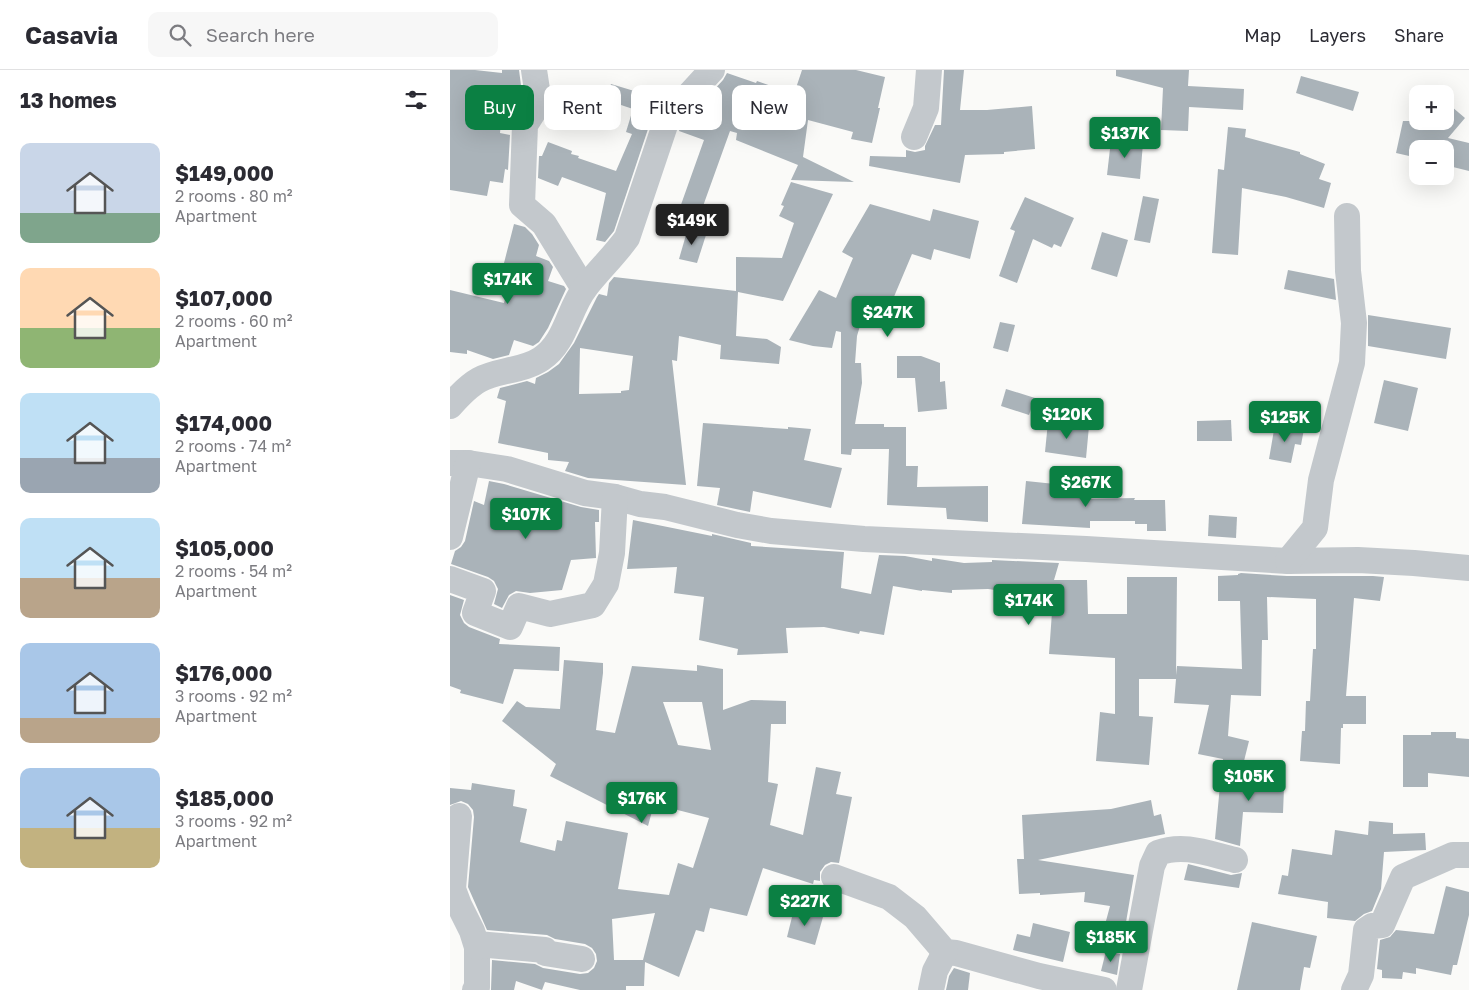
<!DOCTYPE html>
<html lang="en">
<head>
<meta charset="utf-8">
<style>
  :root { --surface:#fff; --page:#f7f7f7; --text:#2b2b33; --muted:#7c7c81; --line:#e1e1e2; --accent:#0b8043 }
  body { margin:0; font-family:"Golos Text",sans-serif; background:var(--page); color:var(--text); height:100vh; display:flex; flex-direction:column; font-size:19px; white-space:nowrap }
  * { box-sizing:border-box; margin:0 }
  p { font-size:16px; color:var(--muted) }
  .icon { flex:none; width:28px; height:28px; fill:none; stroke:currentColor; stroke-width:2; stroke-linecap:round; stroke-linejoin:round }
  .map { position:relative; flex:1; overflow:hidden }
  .panel { display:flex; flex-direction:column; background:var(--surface); width:450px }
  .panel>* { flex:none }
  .banner { position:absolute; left:15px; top:15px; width:475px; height:45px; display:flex; gap:10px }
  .tools { position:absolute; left:959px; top:15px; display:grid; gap:10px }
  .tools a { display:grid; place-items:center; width:45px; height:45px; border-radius:10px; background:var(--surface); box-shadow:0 5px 20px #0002; font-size:25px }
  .price { position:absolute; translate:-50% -42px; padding:0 11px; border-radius:5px; background:var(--accent); color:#fff; font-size:16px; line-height:32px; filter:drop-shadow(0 1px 2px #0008) }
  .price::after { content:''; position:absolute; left:50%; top:30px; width:15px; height:11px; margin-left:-8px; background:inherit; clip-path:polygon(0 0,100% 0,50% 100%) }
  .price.current { background:#222; color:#fff }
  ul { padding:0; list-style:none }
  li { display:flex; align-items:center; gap:15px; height:125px; padding:0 20px }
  li span { display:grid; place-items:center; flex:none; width:140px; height:100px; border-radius:10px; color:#555 }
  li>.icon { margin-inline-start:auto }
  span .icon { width:60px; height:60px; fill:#fffc; stroke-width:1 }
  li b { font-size:21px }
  h2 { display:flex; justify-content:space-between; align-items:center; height:60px; padding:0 20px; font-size:21px }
  .chip { padding:0 18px; border-radius:10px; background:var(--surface); box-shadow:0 5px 20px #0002; font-size:18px; line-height:45px }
  .chip.current { background:var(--accent); color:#fff }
  header { display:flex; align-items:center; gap:30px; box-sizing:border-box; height:70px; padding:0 25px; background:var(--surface); border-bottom:1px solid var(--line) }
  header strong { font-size:24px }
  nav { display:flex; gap:28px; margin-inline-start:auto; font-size:18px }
  .search { width:350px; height:45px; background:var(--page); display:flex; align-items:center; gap:12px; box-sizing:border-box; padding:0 18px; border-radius:10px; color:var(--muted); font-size:19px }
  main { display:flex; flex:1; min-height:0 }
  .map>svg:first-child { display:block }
  .building { fill:#aab3b9; fill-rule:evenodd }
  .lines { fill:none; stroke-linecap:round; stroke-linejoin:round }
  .minor { stroke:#c3c8cc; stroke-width:26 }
</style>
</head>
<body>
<header>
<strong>Casavia</strong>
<div class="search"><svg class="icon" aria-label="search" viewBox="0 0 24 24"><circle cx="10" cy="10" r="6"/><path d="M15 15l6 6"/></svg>Search here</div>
<nav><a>Map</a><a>Layers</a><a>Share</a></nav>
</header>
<main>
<section class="panel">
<h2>13 homes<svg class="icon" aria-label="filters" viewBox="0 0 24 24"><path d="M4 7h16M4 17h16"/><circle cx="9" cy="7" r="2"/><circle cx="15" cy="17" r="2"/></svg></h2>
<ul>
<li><span style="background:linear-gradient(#c9d6e8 70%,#7fa58c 0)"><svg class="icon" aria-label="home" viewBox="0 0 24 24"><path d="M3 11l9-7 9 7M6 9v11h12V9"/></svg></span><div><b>$149,000</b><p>2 rooms · 80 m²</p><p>Apartment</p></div></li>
<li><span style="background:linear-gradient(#ffd9b3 60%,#8fb573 0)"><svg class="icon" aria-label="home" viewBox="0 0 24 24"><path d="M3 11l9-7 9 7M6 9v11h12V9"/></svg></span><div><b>$107,000</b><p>2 rooms · 60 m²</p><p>Apartment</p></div></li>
<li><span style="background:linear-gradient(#bfe0f5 65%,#9aa5b1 0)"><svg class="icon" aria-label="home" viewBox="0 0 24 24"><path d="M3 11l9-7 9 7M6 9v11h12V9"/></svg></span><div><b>$174,000</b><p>2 rooms · 74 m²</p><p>Apartment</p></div></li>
<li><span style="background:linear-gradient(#bfe0f5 60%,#b9a48a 0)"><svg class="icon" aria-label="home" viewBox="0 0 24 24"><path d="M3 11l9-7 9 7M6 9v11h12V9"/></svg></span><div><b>$105,000</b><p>2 rooms · 54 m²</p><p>Apartment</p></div></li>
<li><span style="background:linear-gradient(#a9c7e8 75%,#b9a48a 0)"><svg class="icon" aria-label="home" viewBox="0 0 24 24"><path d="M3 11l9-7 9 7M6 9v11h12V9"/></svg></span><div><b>$176,000</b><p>3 rooms · 92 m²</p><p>Apartment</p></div></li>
<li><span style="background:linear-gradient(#a9c7e8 60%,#c2b280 0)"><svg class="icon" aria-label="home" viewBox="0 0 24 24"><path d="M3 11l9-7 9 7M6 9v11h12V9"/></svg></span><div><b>$185,000</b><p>3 rooms · 92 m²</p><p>Apartment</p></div></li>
</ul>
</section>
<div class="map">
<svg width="1019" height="920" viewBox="0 0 1019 920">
  <rect width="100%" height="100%" fill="#fafaf8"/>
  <g class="building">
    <polygon points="0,0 25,0 52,3 52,0 69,0 72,23 54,22 50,63 60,65 58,100 55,99 53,113 40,111 37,126 0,120"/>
    <polygon points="352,0 406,0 435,7 428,38 430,38 422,73 401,69 403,62 358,50 353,87 404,112 341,110 348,95 286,70 287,63 280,61 248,150 228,143 254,70 229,61 230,57 245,41 261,46 256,41 262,22 273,10 277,3 306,13 307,11 344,24"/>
    <polygon points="494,0 514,0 510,40 537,40 582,36 585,79 554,82 554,84 515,85 510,113 419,96 420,86 456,87 456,80 465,82 475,80 475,76 485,55 491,55"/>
    <polygon points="666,0 739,0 738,16 794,19 793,40 739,37 738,61 711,60 713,18 666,6"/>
    <polygon points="851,6 909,22 903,41 846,23"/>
    <polygon points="161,14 214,30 203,44 164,161 155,172 146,170 156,123 112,107 108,116 88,108 89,86 92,86 98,72 122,81 121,84 129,86 128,88 166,101 182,64 176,62 183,39 156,30"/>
    <polygon points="995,31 1015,48 998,68 1019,73 1019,101 995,95 995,79 968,79 968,88 946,83 953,51 995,51"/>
    <polygon points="778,57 796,59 795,67 850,82 850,84 875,94 869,109 881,113 874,138 836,127 792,118 788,185 762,183 768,99 774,100"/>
    <polygon points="661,70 693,73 690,109 657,105"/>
    <path d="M341,112l42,12 -50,107 -45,-9 -2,44 31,3 14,8 -2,17 -59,-5 1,-14 -42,-9 -2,25 -5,-1 14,125 -98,-7 -23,-7 4,-9 -21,-2v-7l-50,-10 8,-42 -9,-3 3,-10 27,-7 8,3 1,-6 12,-6 11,-8 15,-21 23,-46 2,-3 8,2 2,-13 5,-6 122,14v-34l46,1 12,-35 -15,-7 5,-10 -3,-1zM130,278l53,8 -4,34 -8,1v2l-42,1z"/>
    <polygon points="693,126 709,129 700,173 684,170"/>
    <polygon points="575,127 624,148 611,177 604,174 602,178 583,169 567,213 549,206 565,161 560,159"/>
    <polygon points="420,134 480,151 483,139 529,151 520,189 484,179 481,190 462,184 443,229 457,232 452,253 449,252 447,257 412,249 407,266 405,293 411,293 412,313 405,354 434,354 434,357 456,357 456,396 468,396 467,417 538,416 538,452 497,449 496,438 437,435 439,379 402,379 401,385 391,384 391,262 386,261 382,278 363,276 339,270 369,220 386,228 403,188 392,182"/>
    <polygon points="64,154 75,157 82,164 89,175 86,186 99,191 103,197 98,211 114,216 116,219 98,258 89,272 83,276 64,270 59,285 43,289 17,280 17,284 0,282 0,220 54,233 64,196 54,193"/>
    <polygon points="238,158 256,165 247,193 229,189"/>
    <polygon points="652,162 678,170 667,207 641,199"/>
    <polygon points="838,200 884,209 886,230 834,219"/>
    <polygon points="918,245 1001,258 996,289 918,276"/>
    <polygon points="550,252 565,255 558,282 543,278"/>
    <polygon points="447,286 471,286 490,293 490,312 495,311 497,339 468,342 465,308 447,308"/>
    <polygon points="934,310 968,318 958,361 924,353"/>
    <polygon points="556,319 585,328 579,345 551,336"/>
    <polygon points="781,350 782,371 747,371 747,351"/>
    <polygon points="598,352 639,356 636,388 595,382"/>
    <polygon points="253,353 338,359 338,357 361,359 354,390 392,398 381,438 303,421 300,442 267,435 270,418 247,416"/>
    <polygon points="825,354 854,359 851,375 845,374 841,393 819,389"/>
    <polygon points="39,411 54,414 131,437 149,440 149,452 145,452 146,488 121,490 112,520 80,523 66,521 59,525 52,538 44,534 48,519 44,511 38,507 1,494 5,481 11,477 15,471 24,431 34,435"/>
    <polygon points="576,411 634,417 633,429 685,428 684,430 715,430 716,461 697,461 697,454 685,454 685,451 640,451 640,458 572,454"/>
    <polygon points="759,445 787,447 786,468 758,466"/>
    <polygon points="183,450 262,466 262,464 301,473 301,476 394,482 391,518 421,524 429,485 455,486 482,491 482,488 514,493 542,492 542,490 609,493 604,510 637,510 638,544 677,544 677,507 727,507 726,605 727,596 792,599 790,531 768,531 768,506 788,505 788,504 791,503 837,506 923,506 934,507 930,531 904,528 896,626 916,626 916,654 893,654 893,658 891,658 890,694 850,691 852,661 855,661 856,631 860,631 863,579 866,579 866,529 817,527 818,570 812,570 811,626 781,625 778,666 799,671 791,703 772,701 773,689 748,684 759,635 724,633 726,609 689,609 689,646 703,647 699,695 646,691 650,642 665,644 665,588 599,584 603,528 538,519 502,520 502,523 472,520 472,521 443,516 434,565 410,561 409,564 374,557 336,558 338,583 287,585 288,579 249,570 254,527 224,523 227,497 177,499"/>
    <polygon points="0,525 14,530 10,545 14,553 19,557 50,569 49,574 110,577 109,601 64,599 53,634 10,623 11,620 0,616"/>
    <path d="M114,590l39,3v10l-7,57 19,3 17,-67 65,5v-6l26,4v41l28,-10 35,1v23h-15l-3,58 10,2 -8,41 33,10 13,-68 25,5 -5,22 16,3 -13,66 -8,-1 -6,3 -5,7v9l-6,-1 -1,4 -50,-16 -16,48 -37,-8 -6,24 -8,-2 -17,47 -34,-15 -1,24h-18v4h-46l-35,-8 -3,8 -26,-9 -2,9h-23l1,-30 43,4 8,4 37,6 8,-1 6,-5 3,-7 -1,-7 -4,-6 -7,-4 -30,-5 -8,-4 -60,-5 -19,-43 6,-70 -1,-7 -5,-6 -7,-3 -11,4v-17l21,2 1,-7 43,7 -2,16 14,3 -7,33 35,9 2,-11 5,1 4,-20 62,12 -10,56 51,6 9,-32 15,5 16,-50 -55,-14 -6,22 -98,-50 6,-12 -54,-43 15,-20 9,6 34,2zM213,632h39l9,48 -33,-5zM205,843l-12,47h-29l-2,-41z"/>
    <polygon points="981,662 1006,662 1006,668 1019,669 1019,707 978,703 978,717 953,717 953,665 981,665"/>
    <polygon points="818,693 835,693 833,743 793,742 790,776 765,769 770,715 819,705"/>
    <polygon points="701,730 704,746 711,744 715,764 588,790 684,805 675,858 669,882 649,877 660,836 634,832 635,822 590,825 590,823 569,824 567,789 574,789 572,745 661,739"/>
    <polygon points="919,751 943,753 943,764 975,763 976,780 934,782 931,819 922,841 914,844 905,851 877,848 878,832 828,824 832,805 838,806 842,779 882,785 885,760 918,765"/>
    <polygon points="738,794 781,805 792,803 789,818 734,810"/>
    <polygon points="996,816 1019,822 1019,845 1007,895 1003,895 1001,905 966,898 966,904 953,902 952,909 932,908 932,900 927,899 930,870 940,867 946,860 984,864"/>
    <polygon points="344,839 373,847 365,875 337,867"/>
    <polygon points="802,852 867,866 860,898 854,897 850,920 787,920"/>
    <polygon points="583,853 620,862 613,892 563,880 567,864 580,867"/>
    <polygon points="656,881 670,884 667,905 651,901"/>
    <polygon points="504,898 520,903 518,920 496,920 499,906"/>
  </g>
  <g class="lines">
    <g class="minor">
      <polyline points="84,0 89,33 75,55 72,135 94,154 134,219"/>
      <polyline points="464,67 476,38 479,0"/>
      <path d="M0,336c8,-9 18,-20 29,-26 18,-10 44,-9 62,-21 25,-16 27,-49 44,-71 13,-17 29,-32 42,-50l40,-119 45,-49"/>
      <polyline points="0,393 18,393 57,399 135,423 165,427 190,434 215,437 287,455 321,461 414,469 636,479 838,491 908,490 964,493 1019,498"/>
      <polyline points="0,467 18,393"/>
      <polyline points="838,491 865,458 871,410 902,293 904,253 898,201 897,146"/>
      <polyline points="0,509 33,521 25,543 60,557 69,536 100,544 143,535 156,514 162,483 165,427"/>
      <polyline points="9,746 3,819 9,835 22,861 27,877 27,917 25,920"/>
      <polyline points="384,807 439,827 465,847 495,882 506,883 589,906 654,920"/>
      <polyline points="27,877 27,874 95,880 95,883 132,889"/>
      <polyline points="481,920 485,901 495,882"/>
      <path d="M679,920l23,-124 6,-13c26,-10 51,1 77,7"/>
      <polyline points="904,920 911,905 916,860 922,856 932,855 953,807 1003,785 1019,785"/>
    </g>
  </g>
</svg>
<div class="tools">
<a>+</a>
<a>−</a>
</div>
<b class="price" style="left:675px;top:89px">$137K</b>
<b class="price current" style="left:242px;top:176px">$149K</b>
<b class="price" style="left:58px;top:235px">$174K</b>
<b class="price" style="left:438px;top:268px">$247K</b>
<b class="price" style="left:617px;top:370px">$120K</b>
<b class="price" style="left:835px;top:373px">$125K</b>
<b class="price" style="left:636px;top:438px">$267K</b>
<b class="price" style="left:76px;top:470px">$107K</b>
<b class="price" style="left:579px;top:556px">$174K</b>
<b class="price" style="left:799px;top:732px">$105K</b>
<b class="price" style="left:192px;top:754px">$176K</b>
<b class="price" style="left:355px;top:857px">$227K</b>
<b class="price" style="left:661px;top:893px">$185K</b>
<div class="banner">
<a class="chip current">Buy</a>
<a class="chip">Rent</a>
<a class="chip">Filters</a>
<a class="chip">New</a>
</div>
</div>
</main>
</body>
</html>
